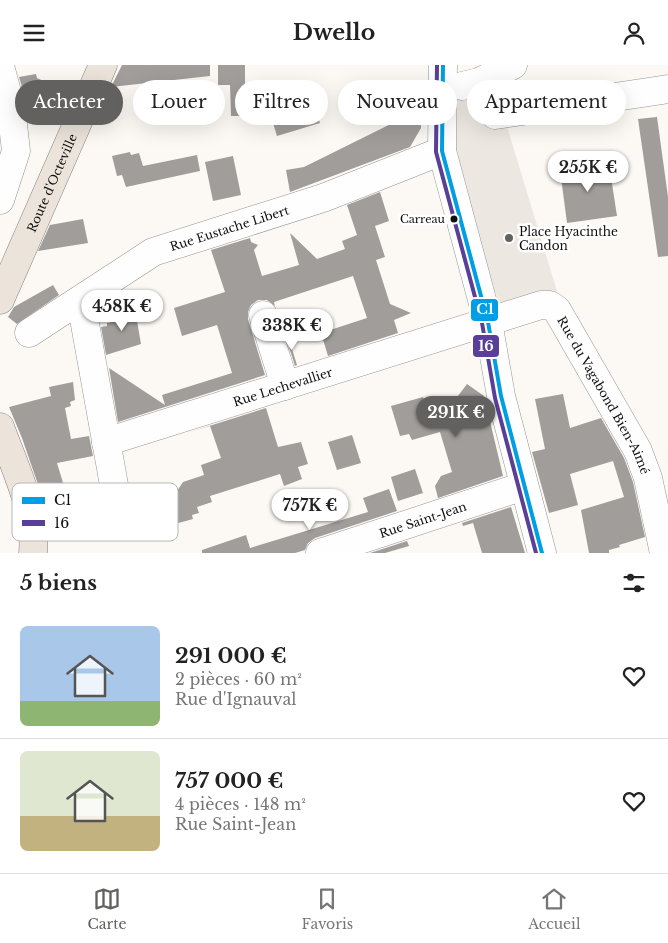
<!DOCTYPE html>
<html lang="fr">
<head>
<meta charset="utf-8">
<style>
  :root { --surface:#fff; --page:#f2f2f2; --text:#222; --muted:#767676; --line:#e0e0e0; --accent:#626160 }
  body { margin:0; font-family:"Libre Baskerville",serif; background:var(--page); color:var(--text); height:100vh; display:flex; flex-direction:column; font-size:19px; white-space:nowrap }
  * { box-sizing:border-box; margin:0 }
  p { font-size:16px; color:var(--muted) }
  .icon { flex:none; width:28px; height:28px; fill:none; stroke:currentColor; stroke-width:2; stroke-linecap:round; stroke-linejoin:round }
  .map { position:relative; height:488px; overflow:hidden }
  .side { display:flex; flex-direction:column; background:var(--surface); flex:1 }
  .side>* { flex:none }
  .guide { position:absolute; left:15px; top:15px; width:639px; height:45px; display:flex; gap:10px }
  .price { position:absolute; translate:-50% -42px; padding:0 11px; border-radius:18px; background:#fff; color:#222; font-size:16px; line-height:32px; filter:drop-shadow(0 1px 2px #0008) }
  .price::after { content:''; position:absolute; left:50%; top:30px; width:15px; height:11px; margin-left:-8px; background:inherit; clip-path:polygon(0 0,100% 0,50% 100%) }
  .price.on { background:var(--accent); color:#fff }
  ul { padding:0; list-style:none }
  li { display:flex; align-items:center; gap:15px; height:125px; padding:0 20px }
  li+li { border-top:1px solid var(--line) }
  li span { display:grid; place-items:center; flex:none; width:140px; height:100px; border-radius:8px; color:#555 }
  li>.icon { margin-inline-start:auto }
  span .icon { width:60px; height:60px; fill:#fffc; stroke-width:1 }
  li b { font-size:21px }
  h2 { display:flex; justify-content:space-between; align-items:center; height:60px; padding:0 20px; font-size:21px }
  .chip { padding:0 18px; border-radius:22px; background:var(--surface); box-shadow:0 5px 20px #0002; font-size:18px; line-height:45px }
  .chip.on { background:var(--accent); color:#fff }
  header { display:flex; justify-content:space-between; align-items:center; height:65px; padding:0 20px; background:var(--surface); font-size:22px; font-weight:700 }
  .menu { display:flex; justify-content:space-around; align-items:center; height:70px; border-top:1px solid var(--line); background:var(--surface); font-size:14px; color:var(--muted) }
  .menu a { display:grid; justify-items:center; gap:2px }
  .menu .on { color:var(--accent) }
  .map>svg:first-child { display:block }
  .plaza { fill:#ece7e0 }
  .building { fill:#a09d9a }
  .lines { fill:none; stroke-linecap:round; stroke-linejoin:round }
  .minor-casing { stroke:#969493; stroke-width:29 }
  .major-casing { stroke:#838280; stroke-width:29 }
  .minor { stroke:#fffefe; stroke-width:28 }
  .major { stroke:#ece4db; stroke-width:28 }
  .bus-1-casing { stroke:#fff; stroke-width:8 }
  .bus-2-casing { stroke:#fff; stroke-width:8 }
  .bus-1 { stroke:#009ee3; stroke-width:4 }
  .bus-2 { stroke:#5a3f99; stroke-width:4 }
  .bus-dot { fill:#0f0f0f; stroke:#fff; stroke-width:2 }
  .poi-dot { fill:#626160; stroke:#fff; stroke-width:2 }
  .labels { text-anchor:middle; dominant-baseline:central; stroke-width:5; stroke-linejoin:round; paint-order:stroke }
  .bus-label { font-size:11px; fill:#0f0f0f; stroke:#fff; text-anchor:end }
  .street-label { font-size:12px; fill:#0f0f0f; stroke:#fff }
  .poi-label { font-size:12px; fill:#0f0f0f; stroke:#fff; text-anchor:start }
  .key { fill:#fff; stroke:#b7b7b7; stroke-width:1 }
  .key-label { font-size:14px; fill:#0f0f0f }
  .line-badge { stroke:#fff; stroke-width:2 }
  .badge-label { font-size:14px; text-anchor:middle; font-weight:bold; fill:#fff }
</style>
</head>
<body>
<header><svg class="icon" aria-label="menu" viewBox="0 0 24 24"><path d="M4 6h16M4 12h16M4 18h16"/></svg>Dwello<svg class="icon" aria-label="person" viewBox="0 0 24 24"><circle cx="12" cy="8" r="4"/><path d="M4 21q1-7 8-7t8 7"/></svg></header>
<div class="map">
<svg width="668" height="488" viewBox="0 0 668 488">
  <rect width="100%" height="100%" fill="#fcf9f5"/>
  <polygon class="plaza" points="495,22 557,226 501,243 457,120 452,44 457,33"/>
  <g class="building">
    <polygon points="122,0 210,0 210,11 111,22"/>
    <polygon points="218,0 245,0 245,51 231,51 230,20 218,20"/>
    <polygon points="36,9 37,13 57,22 49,41 29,45 19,12"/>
    <polygon points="315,42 320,58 277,71 272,55"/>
    <polygon points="421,44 421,63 410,82 290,127 286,105 304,102"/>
    <polygon points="657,52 668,132 668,191 658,192 638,54"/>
    <polygon points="130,87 131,90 139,88 143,101 197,90 200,106 126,122 122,110 117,111 112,91"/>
    <polygon points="233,91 241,130 213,136 205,97"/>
    <polygon points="609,99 617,151 567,158 560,105"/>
    <polygon points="380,127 389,156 375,161 385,192 376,195 390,239 411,248 394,255 398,268 328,291 321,268 367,253 353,211 274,237 275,241 267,235 258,235 251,240 248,247 248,254 265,310 118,357 109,303 165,340 162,330 232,308 217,260 182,271 174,243 225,227 211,185 250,173 251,177 258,180 254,185 262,211 299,200 290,168 317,194 345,184 342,176 357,170 347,140"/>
    <polygon points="83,154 88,178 38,186 50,160"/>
    <polygon points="53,220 59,230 17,259 8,252 14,242"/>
    <polygon points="133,233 141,279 106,290 101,262 107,261 107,258 118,256"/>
    <polygon points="288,271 297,300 295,301 286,272"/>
    <polygon points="73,317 75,335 70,337 71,341 65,343 71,374 89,371 93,391 57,398 64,421 41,428 22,373 9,342 51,331 49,322"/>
    <polygon points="467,319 484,331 503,411 438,433 435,421 441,411 452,407 440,367 412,375 409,369 400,371 391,341 423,332 425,338 433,335 439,356"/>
    <polygon points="563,329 570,363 601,353 624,393 633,417 645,472 619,480 620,482 609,485 609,488 589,488 581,445 624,432 613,396 570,409 578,440 549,448 532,387 545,384 535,334"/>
    <polygon points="266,343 278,382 301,377 308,399 298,402 302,414 284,421 280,409 210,431 212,437 197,442 199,448 192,450 193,454 135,470 131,456 114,459 111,446 118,446 126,443 130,437 131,430 161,422 175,429 183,417 204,410 201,400 221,393 210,361 190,367"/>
    <polygon points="352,370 361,398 337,405 328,377"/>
    <polygon points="415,404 423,428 398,436 391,412"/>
    <polygon points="389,424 397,446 315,473 308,478 305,485 295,488 202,488 202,485 246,470 250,483 368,447 363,433"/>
    <polygon points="511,442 525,488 482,488 473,458 463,461 462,458"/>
    <polygon points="407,476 409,481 385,488 370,488"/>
  </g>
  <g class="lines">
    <defs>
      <g id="minor">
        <polyline points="443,0 442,86 488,257 501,331 542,488"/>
        <polyline points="0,1 11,42 16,86 0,135"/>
        <polyline points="479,17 495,50 668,24"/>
        <polyline points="462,21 479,17 513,0"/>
        <polyline points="81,237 116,431"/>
        <polyline points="263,250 285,321"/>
        <path id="s1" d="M29,268l124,-81 170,-54 119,-47"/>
        <path id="s2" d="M106,377l435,-137h9l7,5 81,141 10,27 16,75"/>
        <path id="s3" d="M320,488l204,-67"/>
      </g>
      <g id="major">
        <path id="s4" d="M0,235l103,-235"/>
        <path d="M0,362c14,39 37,84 33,126"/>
      </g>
    </defs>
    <use href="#minor" class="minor-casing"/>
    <use href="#major" class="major-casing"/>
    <use href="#minor" class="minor"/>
    <use href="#major" class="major"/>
    <defs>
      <polyline id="bus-1" points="443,0 442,86 488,257 501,331 542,488"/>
      <polyline id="bus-2" points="437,0 436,87 482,258 495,333 536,488"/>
    </defs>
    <use href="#bus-1" class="bus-1-casing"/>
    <use href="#bus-2" class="bus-2-casing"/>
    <use href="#bus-1" class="bus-1"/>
    <use href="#bus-2" class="bus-2"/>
  </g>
  <circle class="bus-dot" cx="454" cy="154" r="4.5"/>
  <circle class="poi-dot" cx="509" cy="173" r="5"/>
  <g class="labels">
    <g class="bus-label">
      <text x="445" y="154">Carreau</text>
    </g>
    <g class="street-label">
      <text stroke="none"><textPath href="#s4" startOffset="128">Route d'Octeville</textPath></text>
      <text stroke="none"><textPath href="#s1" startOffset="228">Rue Eustache Libert</textPath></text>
      <text stroke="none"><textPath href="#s2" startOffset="185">Rue Lechevallier</textPath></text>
      <text stroke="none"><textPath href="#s2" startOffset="571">Rue du Vagabond Bien-Aimé</textPath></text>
      <text stroke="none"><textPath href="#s3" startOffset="108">Rue Saint-Jean</textPath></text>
    </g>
    <g class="poi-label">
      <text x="519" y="166">Place Hyacinthe<tspan x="519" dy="14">Candon</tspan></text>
    </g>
  </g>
  <rect x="12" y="418" width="166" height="58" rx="8" class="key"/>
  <rect x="22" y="432" width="23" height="7" fill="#009ee3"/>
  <rect x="22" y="455" width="23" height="6" fill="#5a3f99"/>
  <g class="key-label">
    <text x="54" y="440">C1</text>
    <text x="54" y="463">16</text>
  </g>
  <g class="line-badge">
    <rect x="470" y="233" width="29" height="24" rx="5" fill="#009ee3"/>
    <rect x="472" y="269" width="28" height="24" rx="5" fill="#5a3f99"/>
  </g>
  <g class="badge-label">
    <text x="485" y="249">C1</text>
    <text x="486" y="286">16</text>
  </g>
</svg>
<b class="price" style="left:588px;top:128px">255K €</b>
<b class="price" style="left:122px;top:267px">458K €</b>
<b class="price" style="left:292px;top:286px">338K €</b>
<b class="price on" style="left:456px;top:373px">291K €</b>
<b class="price" style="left:310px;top:466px">757K €</b>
<div class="guide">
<a class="chip on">Acheter</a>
<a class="chip">Louer</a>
<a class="chip">Filtres</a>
<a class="chip">Nouveau</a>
<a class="chip">Appartement</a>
</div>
</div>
<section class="side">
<h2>5 biens<svg class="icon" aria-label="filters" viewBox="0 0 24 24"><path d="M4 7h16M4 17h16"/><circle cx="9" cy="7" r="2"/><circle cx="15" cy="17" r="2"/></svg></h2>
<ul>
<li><span style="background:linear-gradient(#a9c7e8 75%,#8fb573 0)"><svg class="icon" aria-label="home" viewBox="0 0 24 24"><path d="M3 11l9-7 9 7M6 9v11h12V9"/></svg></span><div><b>291 000 €</b><p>2 pièces · 60 m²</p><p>Rue d'Ignauval</p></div><svg class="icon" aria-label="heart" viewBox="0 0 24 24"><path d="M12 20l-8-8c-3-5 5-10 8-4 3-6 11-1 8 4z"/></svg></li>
<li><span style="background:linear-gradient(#dfe7d0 65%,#c2b280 0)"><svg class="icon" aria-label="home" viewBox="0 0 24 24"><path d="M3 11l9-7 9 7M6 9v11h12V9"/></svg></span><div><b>757 000 €</b><p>4 pièces · 148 m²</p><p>Rue Saint-Jean</p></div><svg class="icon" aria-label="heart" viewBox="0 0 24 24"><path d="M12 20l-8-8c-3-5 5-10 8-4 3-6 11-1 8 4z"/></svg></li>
</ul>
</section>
<nav class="menu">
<a class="on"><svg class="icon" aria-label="map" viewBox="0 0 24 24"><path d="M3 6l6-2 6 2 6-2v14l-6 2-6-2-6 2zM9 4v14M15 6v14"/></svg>Carte</a>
<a><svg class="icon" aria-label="saved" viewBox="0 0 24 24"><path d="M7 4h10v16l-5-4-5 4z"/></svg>Favoris</a>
<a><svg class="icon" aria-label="home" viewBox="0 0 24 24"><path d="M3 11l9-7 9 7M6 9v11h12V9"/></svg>Accueil</a>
</nav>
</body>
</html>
